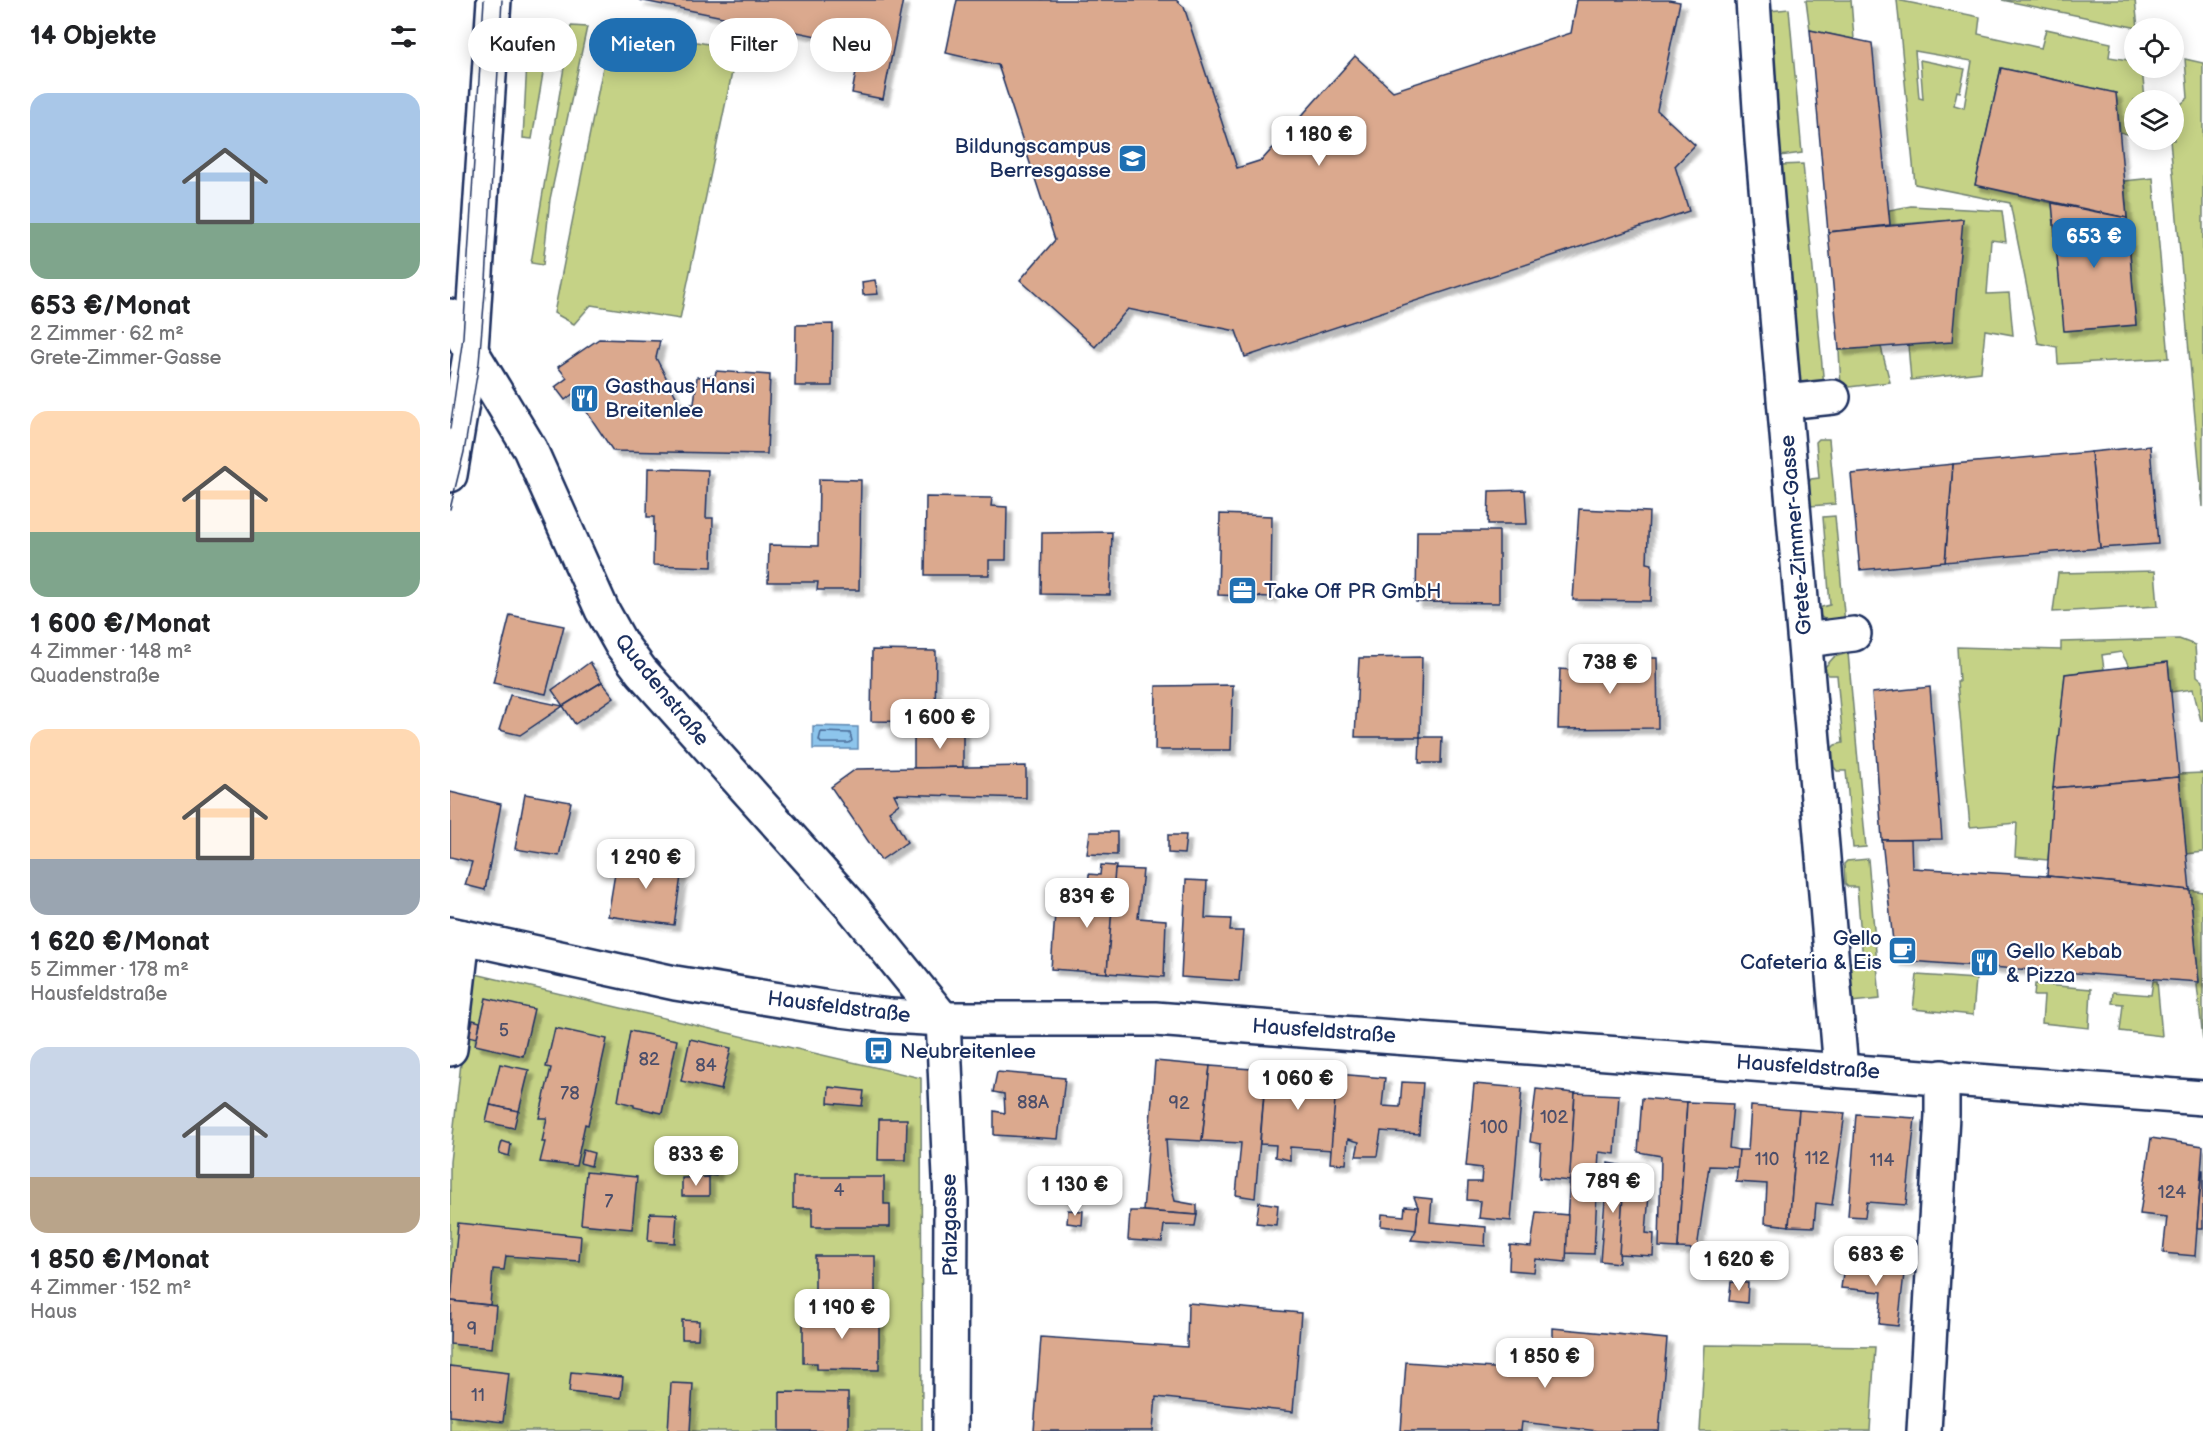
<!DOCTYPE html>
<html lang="de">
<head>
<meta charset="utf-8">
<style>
  :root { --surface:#fff; --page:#f2f2f2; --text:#202124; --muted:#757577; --accent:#1f6fb2 }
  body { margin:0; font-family:"Balsamiq Sans",sans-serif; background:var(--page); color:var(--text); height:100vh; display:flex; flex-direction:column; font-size:22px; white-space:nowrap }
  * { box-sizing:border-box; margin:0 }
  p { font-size:20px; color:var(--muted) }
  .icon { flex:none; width:33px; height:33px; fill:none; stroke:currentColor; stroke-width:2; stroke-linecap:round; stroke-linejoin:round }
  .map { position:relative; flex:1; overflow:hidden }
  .sheet { display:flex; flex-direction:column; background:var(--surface); width:450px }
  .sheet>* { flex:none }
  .top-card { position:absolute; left:18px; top:18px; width:570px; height:54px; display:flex; gap:12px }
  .controls { position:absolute; left:1674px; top:18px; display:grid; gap:12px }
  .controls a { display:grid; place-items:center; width:60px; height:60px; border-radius:50%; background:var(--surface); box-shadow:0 3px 15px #0003; font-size:30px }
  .price { position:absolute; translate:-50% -51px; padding:0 14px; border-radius:12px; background:#fff; color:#222; font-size:20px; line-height:39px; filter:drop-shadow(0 2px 3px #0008) }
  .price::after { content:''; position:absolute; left:50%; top:36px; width:18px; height:14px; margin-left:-9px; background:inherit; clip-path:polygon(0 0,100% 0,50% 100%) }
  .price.current { background:var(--accent); color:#fff }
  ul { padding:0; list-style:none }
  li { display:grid; align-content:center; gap:12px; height:318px; padding:0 30px }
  li span { display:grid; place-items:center; height:186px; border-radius:18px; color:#555 }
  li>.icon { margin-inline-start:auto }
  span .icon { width:108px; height:108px; fill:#fffc; stroke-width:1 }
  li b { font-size:26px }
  h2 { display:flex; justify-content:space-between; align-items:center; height:72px; padding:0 30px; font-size:26px }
  .pill { padding:0 21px; border-radius:27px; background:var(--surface); box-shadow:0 3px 15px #0003; font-size:21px; line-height:54px }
  .pill.current { background:var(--accent); color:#fff }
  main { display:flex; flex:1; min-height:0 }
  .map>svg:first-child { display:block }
  .green { fill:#c5d286; stroke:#708072; stroke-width:1.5; fill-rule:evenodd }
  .water { fill:#8dc5ec; stroke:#5f89b3; stroke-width:1.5 }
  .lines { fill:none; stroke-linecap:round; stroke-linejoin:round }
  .shore { stroke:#496b97; stroke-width:1.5 }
  .building { fill:#dba98e; stroke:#1b2f5e; stroke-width:1.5; filter:url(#shadow) }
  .minor-casing { stroke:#1b2f5e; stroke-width:38 }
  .minor { stroke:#fff; stroke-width:33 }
  .tram { stroke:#1b2f5e; stroke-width:1.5 }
  .labels { text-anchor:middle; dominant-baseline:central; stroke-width:4.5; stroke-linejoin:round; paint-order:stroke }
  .number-label { font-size:18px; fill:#4b4e6a }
  .poi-label { font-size:21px; fill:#1b2f5e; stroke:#fff; text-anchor:start }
  .street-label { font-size:21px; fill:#1b2f5e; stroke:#fff }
</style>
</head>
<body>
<main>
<section class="sheet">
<h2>14 Objekte<svg class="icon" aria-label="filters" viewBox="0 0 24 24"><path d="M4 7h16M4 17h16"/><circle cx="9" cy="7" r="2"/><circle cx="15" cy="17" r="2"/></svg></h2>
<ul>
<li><span style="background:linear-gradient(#a9c7e8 70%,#7fa58c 0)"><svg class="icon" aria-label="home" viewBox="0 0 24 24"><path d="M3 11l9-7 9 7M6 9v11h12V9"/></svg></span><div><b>653 €/Monat</b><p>2 Zimmer · 62 m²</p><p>Grete-Zimmer-Gasse</p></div></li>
<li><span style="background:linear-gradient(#ffd9b3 65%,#7fa58c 0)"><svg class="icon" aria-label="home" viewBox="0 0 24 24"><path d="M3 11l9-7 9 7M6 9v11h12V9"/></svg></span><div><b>1 600 €/Monat</b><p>4 Zimmer · 148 m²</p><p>Quadenstraße</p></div></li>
<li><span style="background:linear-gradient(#ffd9b3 70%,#9aa5b1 0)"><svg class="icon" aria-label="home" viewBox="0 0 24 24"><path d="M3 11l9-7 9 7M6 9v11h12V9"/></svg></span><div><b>1 620 €/Monat</b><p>5 Zimmer · 178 m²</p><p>Hausfeldstraße</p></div></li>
<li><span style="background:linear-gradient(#c9d6e8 70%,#b9a48a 0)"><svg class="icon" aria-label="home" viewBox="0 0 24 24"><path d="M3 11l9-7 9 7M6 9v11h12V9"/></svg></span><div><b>1 850 €/Monat</b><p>4 Zimmer · 152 m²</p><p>Haus</p></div></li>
</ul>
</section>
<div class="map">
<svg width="1753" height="1431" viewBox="0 0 1753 1431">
  <defs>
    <filter id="shadow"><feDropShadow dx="5.5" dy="5.5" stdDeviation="1.5" flood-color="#0004"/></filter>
  </defs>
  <rect width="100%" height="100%" fill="#fff"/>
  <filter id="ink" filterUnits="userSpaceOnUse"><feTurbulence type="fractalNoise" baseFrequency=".0167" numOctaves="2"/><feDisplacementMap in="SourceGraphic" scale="12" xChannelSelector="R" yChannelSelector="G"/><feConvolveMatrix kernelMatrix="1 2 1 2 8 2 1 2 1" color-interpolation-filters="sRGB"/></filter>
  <g filter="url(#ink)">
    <g class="green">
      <polygon points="1356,0 1401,0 1404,39 1360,30"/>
      <path d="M1447,0l83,17 -2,17 63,14 5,-19 65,14 -2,14 25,4v7h8l3,32h-11v36l-14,-4 -4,-39 -115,-25 -26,117 77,18 13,128 71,-6 -12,-144 29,-3 16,180 -111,6 -1,-17 -19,-4 -28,-140 -95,-19zM1465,51l57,10 -8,47 -10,-3 3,-14 3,1 5,-23 -45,-9 3,39 -4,-1z"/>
      <polygon points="1552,0 1685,0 1688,28"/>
      <polygon points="1339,9 1352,153 1330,156 1321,58 1319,11"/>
      <polygon points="79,23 101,25 82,139 73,138"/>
      <polygon points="121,26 137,27 100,199 93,265 81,263"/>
      <polygon points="161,27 287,49 230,319 141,305 124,324 104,313"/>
      <polygon points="1735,59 1753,63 1753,507 1720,140 1724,140 1724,110 1738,98"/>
      <polygon points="1353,164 1374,386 1351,389 1330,165"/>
      <polygon points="1461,206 1552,211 1556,242 1541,240 1537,294 1559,293 1563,335 1535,330 1531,372 1461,380 1458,345 1513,219 1440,225 1439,210"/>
      <polygon points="1431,347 1440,382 1391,388 1389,350"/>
      <polygon points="1369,439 1379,439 1385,504 1360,506 1358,484 1361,479 1369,478 1366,442"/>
      <polygon points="1385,516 1395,624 1379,622 1371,617 1369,611 1372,607 1380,605 1373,517"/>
      <polygon points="1705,571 1708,606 1603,612 1608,573"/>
      <polygon points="1729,639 1745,645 1747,676 1753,681 1753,720 1751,721 1743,689 1721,692 1718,662 1679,666 1671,652 1652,655 1654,669 1615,674 1598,860 1565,857 1567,823 1520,827 1507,682 1509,682 1507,647 1611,650 1611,642"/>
      <polygon points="1398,653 1416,847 1403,848 1396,771 1387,771 1384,767 1382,748 1385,745 1393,743 1387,675 1378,675 1375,667 1384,657"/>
      <polygon points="1753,773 1753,852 1736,854 1729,774"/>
      <polygon points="1418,859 1430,999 1401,1002 1397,966 1402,962 1413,961 1407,887 1398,887 1395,884 1394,864 1397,861"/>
      <polygon points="1740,890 1753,892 1753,1040 1747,985 1749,982"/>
      <polygon points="21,973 471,1078 472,1431 0,1431 0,1162"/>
      <polygon points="1467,975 1526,979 1523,1015 1463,1009"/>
      <polygon points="1703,981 1707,981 1712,1036 1670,1031 1673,1004 1662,1003 1663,992 1701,995"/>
      <polygon points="1585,984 1641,989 1639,1028 1592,1023 1594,996 1584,996"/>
      <polygon points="1255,1345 1425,1347 1420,1431 1250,1431"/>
    </g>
    <polygon class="water" points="363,726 408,727 408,749 363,749"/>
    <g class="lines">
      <polygon class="shore" points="371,732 400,733 402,741 399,743 371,743 369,740"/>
    </g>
    <g class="building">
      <polygon points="189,0 453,0 433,99 402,93 411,45"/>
      <polygon points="507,0 726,0 734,7 787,168 812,160 905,56 943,91 1121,33 1127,0 1219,0 1230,2 1207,110 1245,145 1225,166 1239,211 795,357 786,331 678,309 645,347 570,280 605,240 548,65 496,53"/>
      <polygon points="1360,30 1422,43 1440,225 1378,232"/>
      <polygon points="1551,68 1666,93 1677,218 1525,185"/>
      <polygon points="1602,203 1677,218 1686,325 1614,331"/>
      <polygon points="1513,219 1502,342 1389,350 1378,232"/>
      <polygon points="425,280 428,294 413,295 412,282"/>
      <polygon points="383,324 382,386 345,386 346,325"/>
      <polygon points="149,339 210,341 206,358 230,404 244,404 247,377 265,376 266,371 320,375 317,454 163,451 124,393 115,400 105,387 117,378 108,367"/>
      <polygon points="1700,446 1708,544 1650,548 1641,452"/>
      <polygon points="1641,452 1650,548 1495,562 1503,464"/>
      <polygon points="1503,464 1495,562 1410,570 1401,474"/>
      <polygon points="198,468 258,470 256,518 263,518 262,567 203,565 204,517 197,517"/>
      <polygon points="369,479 411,480 409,590 367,590 368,582 318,582 319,545 368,546"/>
      <polygon points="1075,490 1077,524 1038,524 1039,491"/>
      <polygon points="476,497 542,498 541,506 557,507 556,560 539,560 539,575 475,575"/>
      <polygon points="1129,509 1199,512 1197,563 1202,564 1201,601 1123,600"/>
      <polygon points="770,514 822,516 821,597 768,595"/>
      <polygon points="967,531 1049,531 1049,603 966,602"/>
      <polygon points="662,532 660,595 591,594 592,533"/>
      <polygon points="60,615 114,626 96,694 43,683"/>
      <polygon points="422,650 486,651 485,722 421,721"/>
      <polygon points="972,657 970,737 905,737 909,658"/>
      <polygon points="1149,657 1207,658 1208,728 1108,729 1110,669 1149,672"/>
      <polygon points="140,662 152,682 113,706 102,690"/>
      <polygon points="1718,662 1729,777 1603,788 1615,674"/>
      <polygon points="152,682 164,697 125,724 113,706"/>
      <polygon points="783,685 781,750 705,750 706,686"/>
      <polygon points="1480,687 1492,839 1432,840 1422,693"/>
      <polygon points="60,695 113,706 70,735 49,730"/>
      <polygon points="513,729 513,767 464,768 464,738 489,737 488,730"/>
      <polygon points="970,737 992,737 991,763 969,763"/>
      <polygon points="576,766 576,798 444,794 449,804 439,811 457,842 431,860 381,787 406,769"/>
      <polygon points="1729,777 1740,890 1597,876 1603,788"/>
      <polygon points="0,792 51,804 35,890 15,885 22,862 0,857"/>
      <polygon points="75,794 121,802 109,856 65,849"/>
      <polygon points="640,832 667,832 667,855 637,854"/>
      <polygon points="718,835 736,835 734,854 718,853"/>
      <polygon points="1432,840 1461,840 1462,868 1597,876 1740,890 1749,982 1445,960"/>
      <polygon points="168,855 233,862 224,925 158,916"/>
      <polygon points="651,865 666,866 657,973 601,969 605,913 636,913 639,874 650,875"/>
      <polygon points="665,869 693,870 688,918 716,920 714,977 657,973"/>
      <polygon points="736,880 757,881 755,918 781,919 780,931 793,931 789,981 731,977"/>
      <polygon points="36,998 84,1009 73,1056 25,1045"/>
      <polygon points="23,1020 30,1022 27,1038 19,1036"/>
      <polygon points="105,1028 157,1039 138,1125 135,1124 126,1166 90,1162 95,1142 92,1142 97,1118 89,1118 101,1068 96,1067"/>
      <polygon points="180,1031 227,1040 212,1113 184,1107 184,1105 168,1101"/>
      <polygon points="240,1039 281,1048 271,1090 231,1081"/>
      <polygon points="705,1061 760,1066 752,1141 716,1139 718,1170 725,1201 747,1205 747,1215 693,1211"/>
      <polygon points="50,1064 79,1070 69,1111 40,1105"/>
      <polygon points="760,1066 816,1070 805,1198 786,1195 791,1143 752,1141"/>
      <polygon points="816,1070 887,1074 882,1150 840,1147 840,1160 825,1157 826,1145 810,1144"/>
      <polygon points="547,1072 615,1078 608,1139 544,1135 544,1111 555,1113 554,1094 543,1092"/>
      <polygon points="887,1074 935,1078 932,1106 950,1107 952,1082 973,1083 969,1134 931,1131 927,1156 906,1156 909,1142 898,1139 896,1164 880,1163"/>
      <polygon points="1024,1084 1072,1088 1061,1221 1029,1218 1031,1201 1017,1200 1018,1182 1031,1182 1032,1168 1016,1166"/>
      <polygon points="379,1087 414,1091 412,1106 378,1103"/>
      <polygon points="1086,1089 1125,1093 1120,1181 1089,1178 1091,1144 1080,1142"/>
      <polygon points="1125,1093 1169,1095 1165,1154 1149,1152 1144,1254 1115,1253"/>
      <polygon points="1192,1098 1237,1102 1228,1248 1209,1247 1211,1156 1188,1152"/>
      <polygon points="1237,1102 1283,1104 1279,1148 1289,1150 1288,1167 1259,1166 1247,1249 1228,1248"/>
      <polygon points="40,1105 68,1111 64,1128 36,1122"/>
      <polygon points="1301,1106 1349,1110 1339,1226 1315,1223 1317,1184 1286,1182 1289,1150 1298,1150"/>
      <polygon points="1349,1110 1395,1113 1382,1205 1366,1203 1364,1227 1339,1226"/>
      <polygon points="1406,1114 1465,1118 1456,1205 1417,1202 1415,1217 1398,1216"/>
      <polygon points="429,1119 457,1119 456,1160 428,1160"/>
      <polygon points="1701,1138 1753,1146 1745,1256 1713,1253 1717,1217 1690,1214"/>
      <polygon points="52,1141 61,1144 59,1156 49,1153"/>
      <polygon points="133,1150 144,1153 141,1166 130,1163"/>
      <polygon points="249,1161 267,1163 266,1176 248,1174"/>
      <polygon points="1158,1163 1175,1166 1169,1263 1150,1261"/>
      <polygon points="1175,1166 1190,1167 1188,1193 1199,1194 1196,1233 1204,1234 1203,1256 1169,1254"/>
      <polygon points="1752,1170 1753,1170 1753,1228 1747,1228"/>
      <polygon points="136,1172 187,1177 182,1229 131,1224"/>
      <polygon points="259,1177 259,1196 232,1196 232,1178"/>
      <polygon points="343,1177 434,1177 434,1204 440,1204 440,1227 362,1227 362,1208 343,1208"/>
      <polygon points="964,1197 982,1199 980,1222 1036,1227 1035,1246 961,1240 966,1230 968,1207"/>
      <polygon points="809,1202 828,1205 826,1225 806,1223"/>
      <polygon points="955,1206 968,1207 966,1230 931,1226 932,1214 954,1216"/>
      <polygon points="618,1210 633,1211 632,1225 617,1223"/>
      <polygon points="680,1211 693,1211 747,1215 745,1226 714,1225 712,1242 678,1240"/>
      <polygon points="1086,1212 1118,1215 1116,1262 1086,1259 1084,1272 1059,1270 1060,1245 1081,1247"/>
      <polygon points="200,1213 227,1214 225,1243 198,1241"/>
      <polygon points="8,1223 131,1236 129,1261 56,1256 54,1270 43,1269 40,1305 1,1301"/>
      <polygon points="1396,1250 1408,1252 1406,1270 1454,1274 1448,1326 1429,1324 1432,1292 1391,1288"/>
      <rect x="365" y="1256" width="60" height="57"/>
      <polygon points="1281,1282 1298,1283 1297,1303 1279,1301"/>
      <polygon points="1,1301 46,1306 42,1348 0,1344"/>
      <polygon points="738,1303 851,1313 843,1412 706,1397 703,1431 584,1431 591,1337 737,1347"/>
      <polygon points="353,1312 429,1313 429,1370 367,1369 367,1363 353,1363"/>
      <polygon points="232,1320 249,1321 248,1339 232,1339"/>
      <polygon points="1103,1328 1217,1339 1209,1431 1148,1431 1072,1422 1071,1431 951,1431 956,1362 1103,1372"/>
      <polygon points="0,1366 59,1373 53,1422 0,1416"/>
      <polygon points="121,1372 173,1377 171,1398 119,1392"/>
      <polygon points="221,1383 243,1384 240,1431 218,1431"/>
      <polygon points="330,1392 398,1393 398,1431 330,1431"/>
    </g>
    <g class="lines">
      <defs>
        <g id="minor">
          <polyline points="1303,0 1312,140 1391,1070"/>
          <polyline points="0,316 80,449 152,610 171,644 191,671 403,908 493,1019"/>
          <polyline points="1335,402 1383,397"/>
          <polyline points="0,475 21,349 44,0"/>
          <polyline points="1355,640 1404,634"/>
          <polyline points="0,934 225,983 391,1010 440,1016 493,1019 705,1019 1753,1098"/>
          <polyline points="493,1019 501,1200 500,1431"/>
          <polyline points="0,1049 13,937"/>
          <polyline points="1474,1431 1492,1115 1492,1077"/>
        </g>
      </defs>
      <use href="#minor" class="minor-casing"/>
      <use href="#minor" class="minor"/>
      <g class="tram">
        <polyline points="0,429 13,337 34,0"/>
        <polyline points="0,509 14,452 29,363 36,281 52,0"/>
      </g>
    </g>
  </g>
  <defs>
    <symbol id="school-square" viewBox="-11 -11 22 22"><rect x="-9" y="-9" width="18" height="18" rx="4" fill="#1f6fb2" stroke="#fff"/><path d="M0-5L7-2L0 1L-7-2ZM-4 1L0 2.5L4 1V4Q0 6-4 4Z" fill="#fff"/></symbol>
    <symbol id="restaurant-square" viewBox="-11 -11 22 22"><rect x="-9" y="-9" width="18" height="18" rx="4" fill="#1f6fb2" stroke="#fff"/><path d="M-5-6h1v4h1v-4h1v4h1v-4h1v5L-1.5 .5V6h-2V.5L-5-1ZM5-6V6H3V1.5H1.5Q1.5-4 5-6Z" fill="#fff"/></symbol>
    <symbol id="office-square" viewBox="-11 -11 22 22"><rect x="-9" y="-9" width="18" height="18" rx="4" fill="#1f6fb2" stroke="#fff"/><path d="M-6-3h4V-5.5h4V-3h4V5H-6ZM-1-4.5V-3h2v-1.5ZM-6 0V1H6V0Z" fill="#fff"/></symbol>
    <symbol id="cafe-square" viewBox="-11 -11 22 22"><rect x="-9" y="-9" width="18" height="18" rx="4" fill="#1f6fb2" stroke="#fff"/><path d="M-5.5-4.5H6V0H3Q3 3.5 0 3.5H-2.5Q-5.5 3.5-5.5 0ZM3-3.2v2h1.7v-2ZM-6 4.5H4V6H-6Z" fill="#fff"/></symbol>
    <symbol id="bus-square" viewBox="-11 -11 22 22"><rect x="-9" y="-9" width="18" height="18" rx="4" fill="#1f6fb2" stroke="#fff"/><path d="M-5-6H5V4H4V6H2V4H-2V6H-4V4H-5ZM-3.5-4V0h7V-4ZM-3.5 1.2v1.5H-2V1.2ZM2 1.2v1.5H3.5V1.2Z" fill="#fff"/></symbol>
  </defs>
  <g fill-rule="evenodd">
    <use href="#school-square" x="666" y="142" width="33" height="33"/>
    <use href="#restaurant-square" x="118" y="382" width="33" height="33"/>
    <use href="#office-square" x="776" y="574" width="33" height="33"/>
    <use href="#cafe-square" x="1436" y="934" width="33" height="33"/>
    <use href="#restaurant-square" x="1518" y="946" width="33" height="33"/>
    <use href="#bus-square" x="412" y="1034" width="33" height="33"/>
  </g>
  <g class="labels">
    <g class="number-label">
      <text x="54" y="1030">5</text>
      <text x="199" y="1059">82</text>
      <text x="256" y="1065">84</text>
      <text x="120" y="1093">78</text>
      <text x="583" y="1102">88A</text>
      <text x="729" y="1103">92</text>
      <text x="1104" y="1117">102</text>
      <text x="1044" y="1127">100</text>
      <text x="1367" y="1158">112</text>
      <text x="1317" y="1159">110</text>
      <text x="1432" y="1160">114</text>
      <text x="389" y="1190">4</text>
      <text x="1722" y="1192">124</text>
      <text x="159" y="1201">7</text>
      <text x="22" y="1329">9</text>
      <text x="28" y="1395">11</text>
    </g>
    <g class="poi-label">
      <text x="661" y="146" text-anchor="end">Bildungscampus<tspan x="661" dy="24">Berresgasse</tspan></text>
      <text x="155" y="386">Gasthaus Hansi<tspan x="155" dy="24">Breitenlee</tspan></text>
      <text x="814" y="591">Take Off PR GmbH</text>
      <text x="1432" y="938" text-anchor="end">Gello<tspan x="1432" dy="24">Cafeteria &amp; Eis</tspan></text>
      <text x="1556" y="951">Gello Kebab<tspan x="1556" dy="24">&amp; Pizza</tspan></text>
      <text x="450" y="1051">Neubreitenlee</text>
    </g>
    <g class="street-label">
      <text transform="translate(1346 535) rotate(-95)">Grete-Zimmer-Gasse</text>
      <text transform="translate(212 690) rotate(51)">Quadenstraße</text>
      <text transform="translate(389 1007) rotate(7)">Hausfeldstraße</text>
      <text transform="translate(874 1031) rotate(4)">Hausfeldstraße</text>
      <text transform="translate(1358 1067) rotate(4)">Hausfeldstraße</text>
      <text transform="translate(500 1225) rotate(-91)">Pfalzgasse</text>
    </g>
  </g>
</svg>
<div class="controls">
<a><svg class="icon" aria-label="locate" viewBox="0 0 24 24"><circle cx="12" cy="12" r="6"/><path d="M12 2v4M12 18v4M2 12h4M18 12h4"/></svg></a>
<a><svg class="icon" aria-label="layers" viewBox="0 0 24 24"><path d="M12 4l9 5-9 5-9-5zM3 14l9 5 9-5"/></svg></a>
</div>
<b class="price" style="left:869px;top:167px">1 180 €</b>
<b class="price current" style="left:1644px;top:269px">653 €</b>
<b class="price" style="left:1160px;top:695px">738 €</b>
<b class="price" style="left:490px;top:750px">1 600 €</b>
<b class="price" style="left:196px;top:890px">1 290 €</b>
<b class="price" style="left:637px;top:929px">839 €</b>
<b class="price" style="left:848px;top:1111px">1 060 €</b>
<b class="price" style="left:246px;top:1187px">833 €</b>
<b class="price" style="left:1163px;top:1214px">789 €</b>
<b class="price" style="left:625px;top:1217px">1 130 €</b>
<b class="price" style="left:1426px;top:1287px">683 €</b>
<b class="price" style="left:1289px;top:1292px">1 620 €</b>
<b class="price" style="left:392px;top:1340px">1 190 €</b>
<b class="price" style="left:1095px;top:1389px">1 850 €</b>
<div class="top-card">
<a class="pill">Kaufen</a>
<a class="pill current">Mieten</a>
<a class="pill">Filter</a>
<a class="pill">Neu</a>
</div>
</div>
</main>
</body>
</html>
